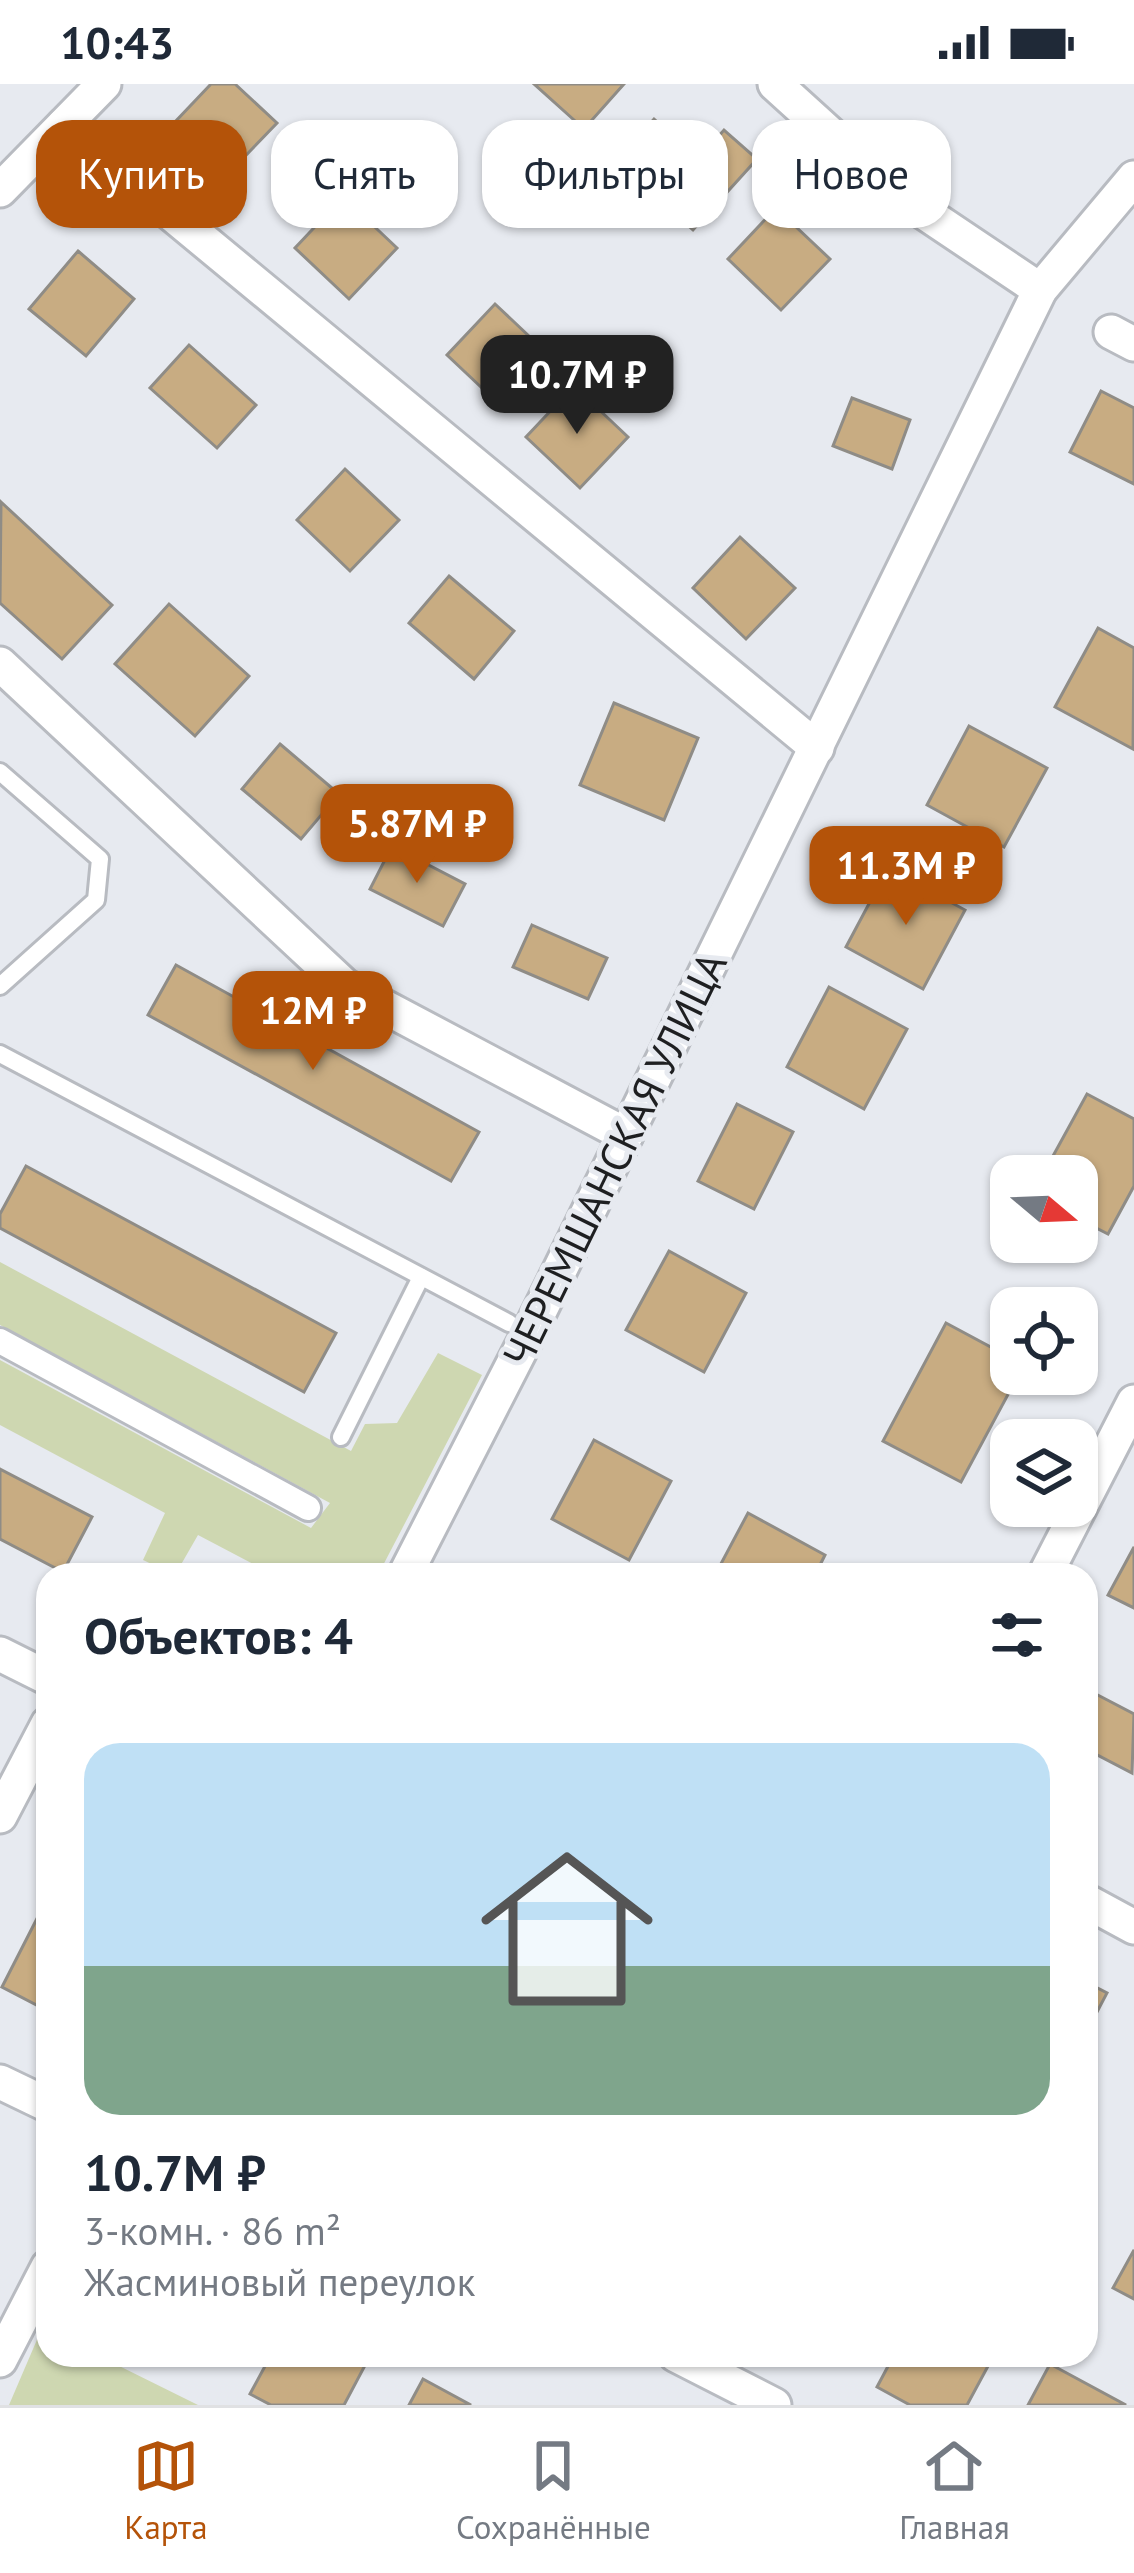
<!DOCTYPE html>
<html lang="ru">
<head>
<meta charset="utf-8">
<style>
  :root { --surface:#fff; --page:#f2f2f3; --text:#1f2937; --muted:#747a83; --line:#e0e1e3; --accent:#b45309 }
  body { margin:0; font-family:"PT Sans",sans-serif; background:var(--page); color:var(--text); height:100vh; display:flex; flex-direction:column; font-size:45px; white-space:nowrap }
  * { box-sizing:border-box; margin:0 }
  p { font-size:39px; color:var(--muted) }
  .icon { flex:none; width:66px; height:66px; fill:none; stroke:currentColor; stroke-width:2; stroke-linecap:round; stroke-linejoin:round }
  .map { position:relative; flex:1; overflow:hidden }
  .details { position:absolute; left:36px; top:1479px; width:1062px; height:804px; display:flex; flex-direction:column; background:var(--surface); border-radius:36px; box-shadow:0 3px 9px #0004 }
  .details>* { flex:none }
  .hud { position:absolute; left:36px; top:36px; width:1062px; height:108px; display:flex; gap:24px }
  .needle { width:78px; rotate:109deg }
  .buttons { position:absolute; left:990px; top:1071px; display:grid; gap:24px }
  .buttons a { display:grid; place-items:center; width:108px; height:108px; border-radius:24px; background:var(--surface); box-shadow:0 3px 9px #0004; font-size:60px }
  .price { position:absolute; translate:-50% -102px; padding:0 27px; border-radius:24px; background:var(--accent); color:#fff; font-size:39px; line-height:78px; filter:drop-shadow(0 3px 6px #0008) }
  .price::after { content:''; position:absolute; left:50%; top:72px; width:36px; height:27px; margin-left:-18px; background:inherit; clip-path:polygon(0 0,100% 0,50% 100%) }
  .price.active { background:#222; color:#fff }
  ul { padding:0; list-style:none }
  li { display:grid; align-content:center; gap:24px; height:636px; padding:0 48px }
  li span { display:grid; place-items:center; height:372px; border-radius:36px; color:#555 }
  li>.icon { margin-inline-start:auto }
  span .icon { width:216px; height:216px; fill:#fffc; stroke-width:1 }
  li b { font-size:51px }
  h2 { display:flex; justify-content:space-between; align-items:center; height:144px; padding:0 48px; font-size:51px }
  .tag { padding:0 42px; border-radius:36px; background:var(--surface); box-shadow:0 3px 9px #0004; font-size:42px; line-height:108px }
  .tag.active { background:var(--accent); color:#fff }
  .status { display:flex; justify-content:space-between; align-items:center; height:84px; padding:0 60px; background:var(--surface); direction:ltr }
  .status svg { height:33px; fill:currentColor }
  .dock { display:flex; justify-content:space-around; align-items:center; height:168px; border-top:3px solid var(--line); background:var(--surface); font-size:33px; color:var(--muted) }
  .dock a { display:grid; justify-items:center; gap:6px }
  .dock .active { color:var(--accent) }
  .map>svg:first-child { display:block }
  .green { fill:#ced7b1 }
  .building { fill:#c8ac82; stroke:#8f8c86; stroke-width:3 }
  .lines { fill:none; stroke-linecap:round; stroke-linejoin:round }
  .service-casing { stroke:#b8bbc1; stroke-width:22 }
  .pedestrian-casing { stroke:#b8bbc1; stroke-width:30 }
  .minor-casing { stroke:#b8bbc1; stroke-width:39 }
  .service { stroke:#fff; stroke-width:16 }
  .pedestrian { stroke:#fff; stroke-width:24 }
  .minor { stroke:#fff; stroke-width:33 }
  .labels { text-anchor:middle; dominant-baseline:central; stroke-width:10; stroke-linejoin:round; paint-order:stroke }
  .street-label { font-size:42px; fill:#1e1f21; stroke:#e7eaf0 }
</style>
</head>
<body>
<div class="status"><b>10:43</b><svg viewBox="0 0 49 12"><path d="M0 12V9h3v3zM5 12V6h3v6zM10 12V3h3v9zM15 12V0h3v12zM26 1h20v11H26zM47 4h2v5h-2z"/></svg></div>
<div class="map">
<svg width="1134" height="2321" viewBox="0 0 1134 2321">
  <rect width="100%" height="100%" fill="#e7eaf0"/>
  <g class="green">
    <polygon points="0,1178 351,1367 365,1340 397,1339 438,1269 482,1291 378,1491 274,1491 198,1451 175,1491 143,1476 165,1429 0,1341 0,1276 311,1444 330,1419 0,1241"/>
    <polygon points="48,2230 48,2271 97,2271 198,2321 9,2321"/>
  </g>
  <g class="building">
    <polygon points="211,0 235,0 277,39 228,90 174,39"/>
    <polygon points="534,0 624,0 584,45"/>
    <polygon points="654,35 698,75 724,46 757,75 693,146 616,77"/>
    <polygon points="343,113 397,164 349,215 295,164"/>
    <polygon points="776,124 830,175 781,226 728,175"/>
    <polygon points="78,167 134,215 86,272 29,225"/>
    <polygon points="495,220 549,271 501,322 447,271"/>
    <polygon points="189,261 256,321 217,364 150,304"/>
    <polygon points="574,302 628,353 580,404 526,353"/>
    <polygon points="1101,307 1134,324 1134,400 1070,368"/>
    <polygon points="852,314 910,336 892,385 833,362"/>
    <polygon points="345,385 399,436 350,487 297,436"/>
    <polygon points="1,418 112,521 62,575 0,519"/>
    <polygon points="740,453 795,504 746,555 693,504"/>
    <polygon points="449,492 514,547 474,595 409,539"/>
    <polygon points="169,520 249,592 195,652 115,580"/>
    <polygon points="1098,544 1134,564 1133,665 1055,623"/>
    <polygon points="614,619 698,654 664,736 580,701"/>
    <polygon points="969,642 1047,684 1004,763 927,721"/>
    <polygon points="280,660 339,710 301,755 242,705"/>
    <polygon points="392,762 465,800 443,842 370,805"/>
    <polygon points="888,784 965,826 923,905 846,863"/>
    <polygon points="532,841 607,874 588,915 513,883"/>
    <polygon points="176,881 479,1048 451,1097 148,931"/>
    <polygon points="829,903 907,945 864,1025 787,983"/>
    <polygon points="1087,1010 1134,1035 1134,1102 1108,1150 1077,1134 1077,1092 1042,1092"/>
    <polygon points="737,1020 793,1048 754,1125 698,1097"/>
    <polygon points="26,1082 336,1249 304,1308 0,1144 0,1130"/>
    <polygon points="669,1167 746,1209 704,1288 626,1246"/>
    <polygon points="946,1239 1011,1274 1011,1290 1019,1290 961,1398 883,1357"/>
    <polygon points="594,1356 671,1397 629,1476 552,1435"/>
    <polygon points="0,1385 92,1433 63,1488 0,1455"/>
    <polygon points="748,1429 825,1471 815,1491 715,1491"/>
    <polygon points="1134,1463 1134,1524 1108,1511"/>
    <polygon points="1092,1608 1134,1630 1132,1689 1086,1665 1086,1611"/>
    <polygon points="48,1813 48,1927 2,1903"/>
    <polygon points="1086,1898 1107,1909 1086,1949"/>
    <polygon points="1134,2166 1134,2215 1113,2204"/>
    <polygon points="271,2271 368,2271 370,2272 344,2321 271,2321 250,2310"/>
    <polygon points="894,2271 994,2271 967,2321 910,2321 877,2303"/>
    <polygon points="1050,2280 1126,2321 1028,2321"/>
    <polygon points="423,2295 471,2321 409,2321"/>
  </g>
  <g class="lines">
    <defs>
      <g id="service">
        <polyline points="0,688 100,775 96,816 0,902"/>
        <polyline points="0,970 509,1239"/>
        <polyline points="341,1353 421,1193"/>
      </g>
      <polyline id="pedestrian" points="0,1257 308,1424"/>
      <g id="minor">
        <polyline points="775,0 894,108 1040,206"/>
        <polyline points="64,41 817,664"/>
        <polyline points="0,106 104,0"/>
        <polyline points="1111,248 1134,260"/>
        <polyline points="0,580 345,902 626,1051"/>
        <polyline points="405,1491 527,1253 1040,206 1134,94"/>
        <polyline points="1045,1491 1134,1318"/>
        <polyline points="0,1570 48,1594"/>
        <polyline points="0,1732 48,1640"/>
        <polyline points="1086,1817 1134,1843"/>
        <polyline points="0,1998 48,2021"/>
        <polyline points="676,2271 774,2321"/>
        <polyline points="0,2276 48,2183"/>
      </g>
    </defs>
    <use href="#service" class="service-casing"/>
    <use href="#pedestrian" class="pedestrian-casing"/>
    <use href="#minor" class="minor-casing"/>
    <use href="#service" class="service"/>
    <use href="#pedestrian" class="pedestrian"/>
    <use href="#minor" class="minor"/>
  </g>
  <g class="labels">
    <g class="street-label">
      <text transform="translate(614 1075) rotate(-64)">ЧЕРЕМШАНСКАЯ УЛИЦА</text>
    </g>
  </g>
</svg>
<div class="buttons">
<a><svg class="needle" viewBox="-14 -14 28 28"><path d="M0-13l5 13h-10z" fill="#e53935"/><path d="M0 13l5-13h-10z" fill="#747a83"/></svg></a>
<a><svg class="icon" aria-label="locate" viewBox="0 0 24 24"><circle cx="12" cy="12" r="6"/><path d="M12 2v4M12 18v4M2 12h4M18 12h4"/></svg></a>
<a><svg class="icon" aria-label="layers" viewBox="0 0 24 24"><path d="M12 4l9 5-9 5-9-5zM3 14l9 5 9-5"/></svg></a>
</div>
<b class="price active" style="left:577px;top:353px">10.7M ₽</b>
<b class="price" style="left:417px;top:802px">5.87M ₽</b>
<b class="price" style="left:906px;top:844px">11.3M ₽</b>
<b class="price" style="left:313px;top:989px">12M ₽</b>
<div class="hud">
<a class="tag active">Купить</a>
<a class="tag">Снять</a>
<a class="tag">Фильтры</a>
<a class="tag">Новое</a>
</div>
<section class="details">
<h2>Объектов: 4<svg class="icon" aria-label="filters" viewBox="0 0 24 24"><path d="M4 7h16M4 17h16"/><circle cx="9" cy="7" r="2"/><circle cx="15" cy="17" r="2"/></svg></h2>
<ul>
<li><span style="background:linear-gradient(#bfe0f5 60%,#7fa58c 0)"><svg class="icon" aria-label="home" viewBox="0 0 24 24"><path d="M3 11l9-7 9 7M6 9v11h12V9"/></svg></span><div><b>10.7M ₽</b><p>3-комн. · 86 m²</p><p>Жасминовый переулок</p></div></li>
</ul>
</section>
</div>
<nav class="dock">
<a class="active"><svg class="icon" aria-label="map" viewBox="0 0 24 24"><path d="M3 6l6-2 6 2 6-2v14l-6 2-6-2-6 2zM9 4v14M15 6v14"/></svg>Карта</a>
<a><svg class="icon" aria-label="saved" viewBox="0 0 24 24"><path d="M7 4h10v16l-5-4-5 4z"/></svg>Сохранённые</a>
<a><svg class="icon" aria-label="home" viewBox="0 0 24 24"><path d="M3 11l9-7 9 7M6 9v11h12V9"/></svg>Главная</a>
</nav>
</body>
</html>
